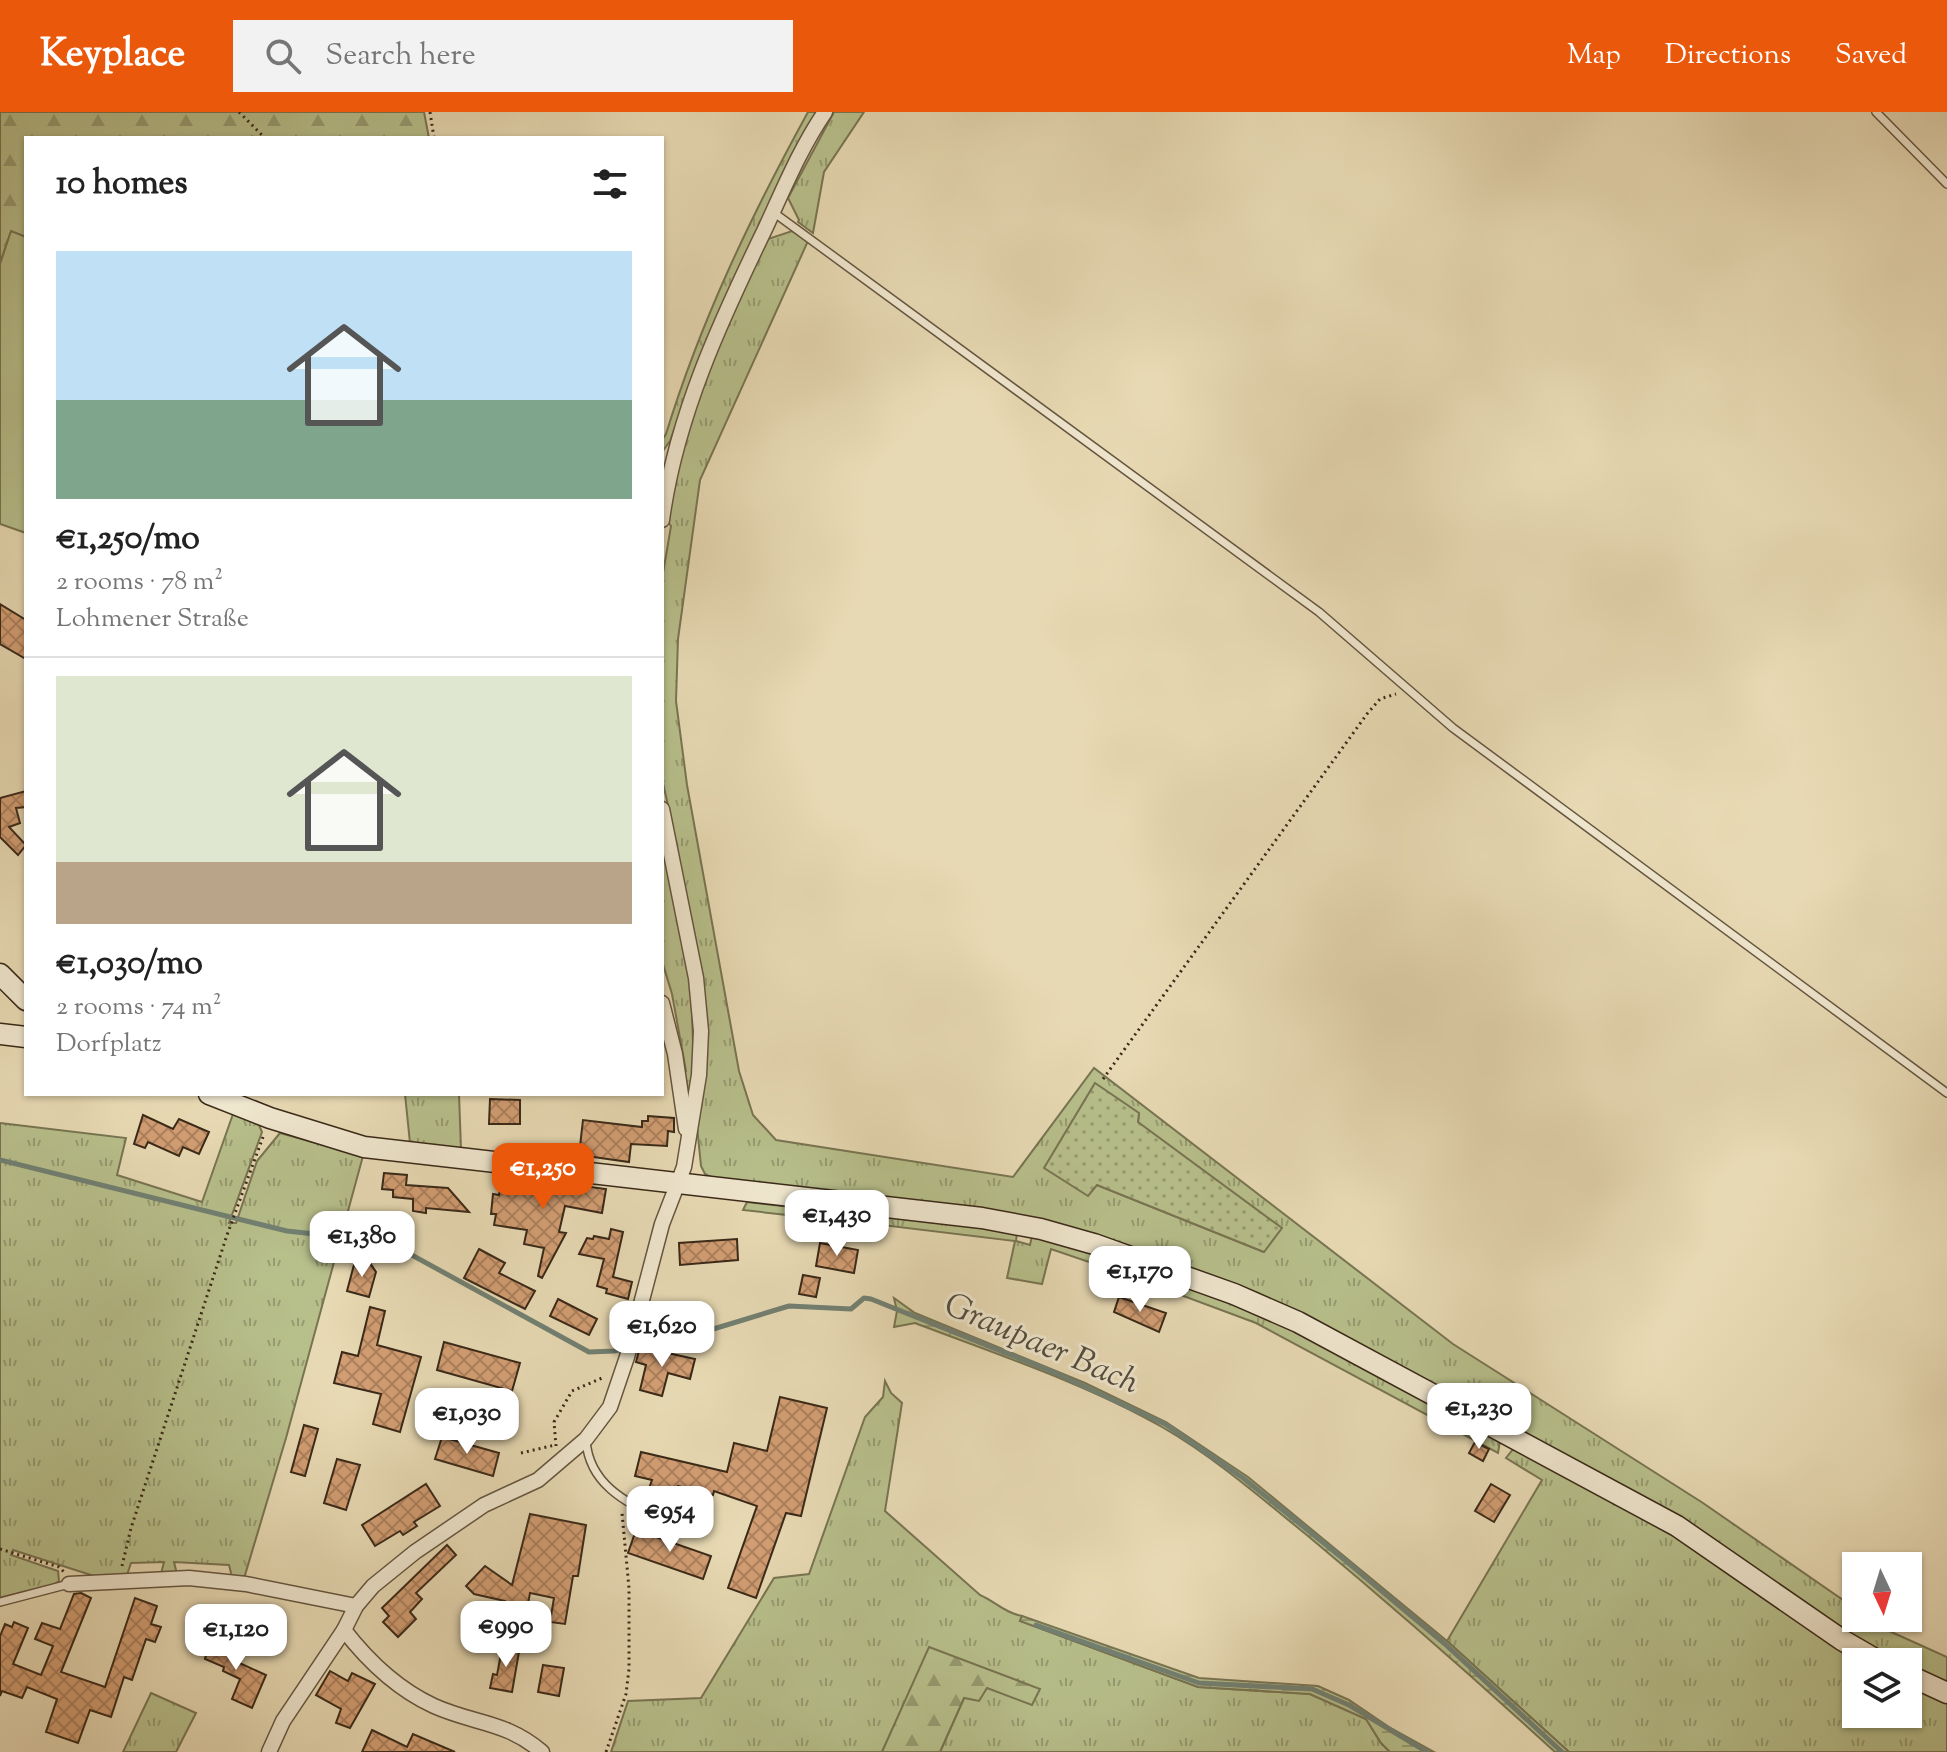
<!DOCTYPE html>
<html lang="en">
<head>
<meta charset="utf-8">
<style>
  :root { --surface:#fff; --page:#f2f2f2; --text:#222; --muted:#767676; --line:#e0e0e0; --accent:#ea580c }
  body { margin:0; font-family:"Sorts Mill Goudy",serif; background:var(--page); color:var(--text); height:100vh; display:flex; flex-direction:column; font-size:30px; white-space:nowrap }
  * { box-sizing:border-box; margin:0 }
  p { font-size:26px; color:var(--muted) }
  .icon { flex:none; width:44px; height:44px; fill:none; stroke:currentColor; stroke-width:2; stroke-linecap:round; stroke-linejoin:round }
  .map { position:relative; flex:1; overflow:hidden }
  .panel { position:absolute; left:24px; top:24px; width:640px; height:960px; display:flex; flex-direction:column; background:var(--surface); border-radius:0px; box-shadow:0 2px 6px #0004 }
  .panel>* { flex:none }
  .needle { width:52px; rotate:176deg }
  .tools { position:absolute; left:1842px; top:1440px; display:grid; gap:16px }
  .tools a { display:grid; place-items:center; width:80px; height:80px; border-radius:0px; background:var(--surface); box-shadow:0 2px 6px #0004; font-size:40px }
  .price { position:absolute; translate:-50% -68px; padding:0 18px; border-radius:16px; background:#fff; color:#222; font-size:26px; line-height:52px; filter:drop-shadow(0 2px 4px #0008) }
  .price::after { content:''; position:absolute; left:50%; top:48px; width:24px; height:18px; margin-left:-12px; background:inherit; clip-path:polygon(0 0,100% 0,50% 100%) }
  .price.selected { background:var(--accent); color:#fff }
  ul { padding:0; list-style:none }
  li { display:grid; align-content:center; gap:16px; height:424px; padding:0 32px }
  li+li { border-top:2px solid var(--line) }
  li span { display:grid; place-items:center; height:248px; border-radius:0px; color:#555 }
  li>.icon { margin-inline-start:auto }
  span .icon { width:144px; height:144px; fill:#fffc; stroke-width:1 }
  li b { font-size:34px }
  h2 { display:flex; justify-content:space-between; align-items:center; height:96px; padding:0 32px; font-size:34px }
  header { display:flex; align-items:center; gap:48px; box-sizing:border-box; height:112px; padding:0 40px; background:var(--accent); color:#fff }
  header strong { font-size:38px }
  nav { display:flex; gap:44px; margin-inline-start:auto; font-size:28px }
  .search { width:560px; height:72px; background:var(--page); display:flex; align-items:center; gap:20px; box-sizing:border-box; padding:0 28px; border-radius:0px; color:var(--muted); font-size:30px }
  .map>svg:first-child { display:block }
  .grass { fill:url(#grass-tufts); stroke:#787452; stroke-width:2; fill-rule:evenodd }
  .forest { fill:url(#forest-firs); stroke:#787452; stroke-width:2 }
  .wetland { fill:url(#wetland-marsh); stroke:#787452; stroke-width:2 }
  .park { fill:url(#park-dots); stroke:#787452; stroke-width:2 }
  .garden { fill:#b7bf8b; stroke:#787452; stroke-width:2 }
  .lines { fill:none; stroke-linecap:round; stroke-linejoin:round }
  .stream { stroke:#728072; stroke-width:5 }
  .building { fill:url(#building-cross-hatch); stroke:#3a2918; stroke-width:2 }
  .lane-casing { stroke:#65553f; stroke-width:10 }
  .street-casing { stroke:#65553f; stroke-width:17 }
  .secondary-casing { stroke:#3a2918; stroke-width:23 }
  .path { stroke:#3a2918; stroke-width:3; stroke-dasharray:2 4; stroke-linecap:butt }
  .lane { stroke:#efe6ce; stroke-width:7 }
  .street { stroke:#efe6ce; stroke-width:14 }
  .secondary { stroke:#efe6ce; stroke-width:20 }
  .labels { text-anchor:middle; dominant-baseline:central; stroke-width:6; stroke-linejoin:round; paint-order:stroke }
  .water-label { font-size:34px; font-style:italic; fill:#514d3e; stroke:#efe6ce }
</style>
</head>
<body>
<header>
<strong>Keyplace</strong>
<div class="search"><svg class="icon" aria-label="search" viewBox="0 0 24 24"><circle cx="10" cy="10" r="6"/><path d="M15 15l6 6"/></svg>Search here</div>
<nav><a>Map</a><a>Directions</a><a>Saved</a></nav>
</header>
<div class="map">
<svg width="1947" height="1640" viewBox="0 0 1947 1640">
  <defs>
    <pattern id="grass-tufts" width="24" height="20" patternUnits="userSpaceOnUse" patternTransform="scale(2)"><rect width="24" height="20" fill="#b7bf8b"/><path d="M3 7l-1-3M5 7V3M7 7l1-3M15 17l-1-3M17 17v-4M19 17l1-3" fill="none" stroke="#969b71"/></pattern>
    <pattern id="forest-firs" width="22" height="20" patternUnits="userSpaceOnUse" patternTransform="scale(2)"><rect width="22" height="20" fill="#b7bf8b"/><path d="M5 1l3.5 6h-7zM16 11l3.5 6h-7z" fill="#969b71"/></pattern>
    <pattern id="wetland-marsh" width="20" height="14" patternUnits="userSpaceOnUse" patternTransform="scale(2)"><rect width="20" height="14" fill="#b7bf8b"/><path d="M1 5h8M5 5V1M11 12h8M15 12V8" fill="none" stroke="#969b71"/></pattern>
    <pattern id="park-dots" width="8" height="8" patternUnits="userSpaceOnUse" patternTransform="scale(2)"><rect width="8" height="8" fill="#b7bf8b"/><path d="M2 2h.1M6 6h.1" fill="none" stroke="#969b71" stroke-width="1.8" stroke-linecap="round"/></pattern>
    <pattern id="building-cross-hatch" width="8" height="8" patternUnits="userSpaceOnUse" patternTransform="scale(2)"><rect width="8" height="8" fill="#d29d72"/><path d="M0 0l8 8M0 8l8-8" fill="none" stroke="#ab805d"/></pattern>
  </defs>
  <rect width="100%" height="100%" fill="#e7d9b3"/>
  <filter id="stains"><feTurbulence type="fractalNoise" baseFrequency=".0025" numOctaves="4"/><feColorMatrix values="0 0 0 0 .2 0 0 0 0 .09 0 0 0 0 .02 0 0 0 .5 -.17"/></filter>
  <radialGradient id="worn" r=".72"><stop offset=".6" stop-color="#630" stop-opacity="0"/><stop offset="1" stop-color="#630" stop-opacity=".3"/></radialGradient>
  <g class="grass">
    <path d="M808,0h13l-125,259 -26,70 -8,11v-12l4,-6c35,-114 85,-218 142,-322z"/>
    <polygon points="834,0 864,0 824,60 813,121 798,110 799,108 788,86"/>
    <path d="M792,119l16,10 -108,239 -22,159 -2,62 11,84 52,286 14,44 23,25 237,37 81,-109 359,276 250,159 153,106v9h13l18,12 60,27v25l-39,-17v-3h-7l-34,-17 -175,-121 -434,-231 -165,-58 -120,-27 -256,-28 -12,-6 -4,-8 -4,-40 9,-54 -34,-249 -10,-44v-200l9,-53 -3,-4c14,-101 56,-192 100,-283zM1139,1001l-1,9 126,130 -167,-67z"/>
    <polygon points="662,722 691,868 694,963 689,998 682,962 686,959 672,882 662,849"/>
    <polygon points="405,982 459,982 461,1037 410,1031"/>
    <polygon points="233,1002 259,1013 262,1020 229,1111 236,1111 257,1049 280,1021 363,1044 286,1326 245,1463 239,1467 232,1465 229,1453 174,1450 177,1462 161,1462 164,1450 131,1451 127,1463 94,1464 13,1438 11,1443 58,1459 59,1469 53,1473 0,1486 0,1011 126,1026 117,1063 202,1090"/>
    <polygon points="747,1090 809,1097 814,1106 743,1098"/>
    <polygon points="828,1098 953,1111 1017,1121 1016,1129 1030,1133 1032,1124 1071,1134 1133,1155 1130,1164 1051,1137 1042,1172 1007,1166 1015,1129 824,1106"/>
    <polygon points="1146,1160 1281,1211 1500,1329 1498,1341 1256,1211 1143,1169"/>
    <path d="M885,1269l6,12 11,10 -17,108 95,84c16,7 25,18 42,21l-2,5 178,66 112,7 56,25 15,24 9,9h-450l24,-54 -34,-50 -48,104h-271l17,-51 73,-3 73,-120 35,-4 56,-157 18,-20z"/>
    <polygon points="1514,1336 1682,1427 1863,1550 1856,1550 1856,1602 1908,1602 1908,1572 1947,1590 1947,1640 1569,1640 1447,1529 1542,1368 1506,1346"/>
    <polygon points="151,1581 196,1601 176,1640 123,1640"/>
  </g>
  <g class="forest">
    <polygon points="0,0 424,0 429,26 26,26 26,125 11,120 0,151"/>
    <polygon points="929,1535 1040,1577 1032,1593 987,1576 979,1589 964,1586 940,1640 882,1640"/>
  </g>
  <g class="wetland">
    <path d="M894,1186l21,15 170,70 81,39 82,55 199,164 122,111h-14c-81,-74 -163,-146 -247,-216 -47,-38 -94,-79 -146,-109 -75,-43 -166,-73 -247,-104l-21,4 3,-16z"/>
    <polygon points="1022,1504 1199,1566 1318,1574 1349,1588 1389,1615 1434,1640 1390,1640 1381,1631 1366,1607 1310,1582 1198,1575 1020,1509"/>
  </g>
  <polygon class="park" points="1095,971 1139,1001 1138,1010 1282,1116 1264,1140 1097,1073 1088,1084 1044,1056"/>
  <polygon class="garden" points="11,119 26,125 26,421 0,412 0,152"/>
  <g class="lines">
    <g class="stream">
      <polyline points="0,1048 287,1119 388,1130 589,1240 614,1239 710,1218 789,1194 851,1197 864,1186 871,1187 1051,1259 1165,1312 1243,1366 1346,1449 1445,1532 1562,1640"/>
      <polyline points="1036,1513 1199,1571 1312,1577 1349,1593 1427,1640"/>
    </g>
  </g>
  <g class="building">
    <polygon points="0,492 26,508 26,547 0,532"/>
    <polygon points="26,679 26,695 16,696 20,711 9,715 26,733 18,743 0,725 0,686"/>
    <polygon points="490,987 520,988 520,1012 489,1012"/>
    <polygon points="143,1003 173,1017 179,1007 209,1020 199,1042 183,1035 179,1044 148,1030 145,1036 134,1032"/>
    <polygon points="648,1004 674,1006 674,1020 668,1019 667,1034 631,1032 629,1050 579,1043 583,1008 642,1015 642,1009 648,1009"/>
    <polygon points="384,1061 407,1063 406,1073 448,1076 469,1100 426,1096 426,1101 413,1099 413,1087 393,1085 393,1078 382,1077"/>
    <polygon points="502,1068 540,1074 544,1074 545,1069 606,1077 602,1101 565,1094 559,1120 566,1121 542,1166 538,1164 544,1136 524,1132 527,1118 494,1113 496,1102 491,1102 493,1082 499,1083"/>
    <polygon points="611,1117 623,1120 613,1165 632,1170 628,1187 606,1181 607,1177 597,1174 604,1147 579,1142 587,1126 593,1127 594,1124 609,1127"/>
    <polygon points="737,1127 738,1148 680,1153 679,1131"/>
    <polygon points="820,1131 858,1138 854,1161 816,1154"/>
    <polygon points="479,1137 505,1151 499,1161 535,1179 525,1197 464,1166"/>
    <polygon points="368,1148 376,1160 369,1185 347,1179 355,1149 363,1151"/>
    <polygon points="803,1163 820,1166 816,1185 799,1182"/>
    <polygon points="1119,1185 1166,1201 1159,1220 1114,1200"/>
    <polygon points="558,1187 597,1207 589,1223 550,1204"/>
    <polygon points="370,1195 385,1199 377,1233 421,1245 400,1320 373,1312 381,1282 334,1271 342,1240 358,1244"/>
    <polygon points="444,1230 520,1251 512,1279 437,1258"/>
    <polygon points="640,1235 695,1247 690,1267 668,1261 662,1284 640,1278 646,1253 636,1250"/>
    <polygon points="780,1285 827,1296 801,1404 786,1401 756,1486 728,1476 757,1394 714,1379 713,1383 678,1374 670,1398 644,1390 652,1368 635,1364 641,1340 727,1360 734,1331 767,1339"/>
    <polygon points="304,1313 318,1317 305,1364 291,1360"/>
    <polygon points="442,1325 499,1341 493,1364 435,1347"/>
    <polygon points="1475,1330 1489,1337 1483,1349 1469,1341"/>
    <polygon points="337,1347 360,1353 346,1398 324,1391"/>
    <polygon points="426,1372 440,1394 414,1410 417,1414 403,1423 400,1419 375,1434 362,1413"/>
    <polygon points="1491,1372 1510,1383 1494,1410 1475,1399"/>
    <polygon points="530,1402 586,1413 578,1464 573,1464 565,1512 550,1510 554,1486 530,1481 525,1508 503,1501 505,1489 474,1482 466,1474 485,1454 512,1473"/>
    <polygon points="636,1418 711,1444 703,1467 628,1441"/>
    <polygon points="447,1433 456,1443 416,1481 422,1487 410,1500 416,1507 398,1525 383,1510 389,1504 382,1496"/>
    <polygon points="81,1481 91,1486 61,1560 105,1575 135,1486 157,1494 151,1512 161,1515 155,1530 146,1527 132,1568 124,1565 111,1605 90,1598 78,1631 46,1620 57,1587 27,1575 22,1586 2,1579 0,1584 0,1524 5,1512 12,1515 14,1510 28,1516 13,1552 41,1563 53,1534 35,1527 42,1511 60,1517 74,1482"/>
    <polygon points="211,1525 240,1538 235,1549 266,1563 252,1596 232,1587 240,1567 223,1559 224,1555 205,1547"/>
    <polygon points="503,1531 520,1534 512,1580 490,1576 493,1562 497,1563"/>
    <polygon points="543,1553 564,1556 559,1584 538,1580"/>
    <polygon points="330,1559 348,1569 352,1561 375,1572 350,1616 336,1611 341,1597 316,1583"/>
    <polygon points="372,1618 407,1635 413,1622 455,1640 362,1640"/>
  </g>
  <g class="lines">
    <defs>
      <g id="lane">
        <polyline points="1876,0 1947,72"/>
        <polyline points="773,100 1319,500 1453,616 1947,981"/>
        <path d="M586,1329c4,47 45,63 82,82"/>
        <polyline points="0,1490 69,1472"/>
      </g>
      <g id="street">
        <path d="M662,408c14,-104 59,-200 104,-293 18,-39 35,-80 59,-115"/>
        <polyline points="662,891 675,942 686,1017"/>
        <polyline points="69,1472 189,1466 246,1472 356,1494"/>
        <path d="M344,1518c24,31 53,59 90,76 40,18 72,15 108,46"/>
        <polyline points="269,1640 283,1609 344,1518 356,1494 373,1474 415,1440 484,1393 538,1368 586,1327 610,1295 627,1245 662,1112 684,1055 699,963 701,919 696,866 662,697"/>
      </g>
      <g id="secondary">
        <polyline points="0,862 26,888"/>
        <polyline points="0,922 26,925"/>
        <polyline points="209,982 270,1006 364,1035 982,1106 1041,1117 1094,1132 1234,1182 1298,1210 1677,1414 1842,1528 1880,1550"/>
        <polyline points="1908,1563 1947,1581"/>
      </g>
    </defs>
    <use href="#lane" class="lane-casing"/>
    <use href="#street" class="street-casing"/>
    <use href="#secondary" class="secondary-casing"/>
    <g class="path">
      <polyline points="239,0 265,26"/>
      <polyline points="430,0 434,26"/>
      <polyline points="1103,967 1367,602 1380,587 1396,582"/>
      <polyline points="556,1334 554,1310 572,1279 602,1266"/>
      <polyline points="521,1341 555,1333"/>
      <polyline points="0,1437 59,1455 64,1460"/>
      <polyline points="122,1454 131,1416 227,1123 263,1025"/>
      <polyline points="606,1640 626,1582 629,1557 629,1476 622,1401"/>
    </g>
    <use href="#lane" class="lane"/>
    <use href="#street" class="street"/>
    <use href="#secondary" class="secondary"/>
  </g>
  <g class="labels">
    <g class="water-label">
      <text transform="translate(1041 1233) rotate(23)">Graupaer Bach</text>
    </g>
  </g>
  <rect width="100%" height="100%" filter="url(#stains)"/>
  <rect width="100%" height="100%" fill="url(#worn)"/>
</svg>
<div class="tools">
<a><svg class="needle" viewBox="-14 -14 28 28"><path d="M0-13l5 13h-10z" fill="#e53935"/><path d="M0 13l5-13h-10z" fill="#767676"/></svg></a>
<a><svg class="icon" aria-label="layers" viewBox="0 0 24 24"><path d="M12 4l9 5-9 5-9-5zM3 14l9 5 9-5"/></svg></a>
</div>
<b class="price selected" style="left:543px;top:1099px">€1,250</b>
<b class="price" style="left:837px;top:1146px">€1,430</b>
<b class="price" style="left:362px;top:1167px">€1,380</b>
<b class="price" style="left:1140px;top:1202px">€1,170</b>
<b class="price" style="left:662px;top:1257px">€1,620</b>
<b class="price" style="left:1479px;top:1339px">€1,230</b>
<b class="price" style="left:467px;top:1344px">€1,030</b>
<b class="price" style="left:670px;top:1442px">€954</b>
<b class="price" style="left:506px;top:1557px">€990</b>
<b class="price" style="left:236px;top:1560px">€1,120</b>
<section class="panel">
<h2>10 homes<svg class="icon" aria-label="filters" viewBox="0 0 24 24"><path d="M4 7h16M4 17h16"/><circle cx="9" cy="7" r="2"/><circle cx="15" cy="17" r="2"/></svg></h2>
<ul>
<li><span style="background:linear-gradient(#bfe0f5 60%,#7fa58c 0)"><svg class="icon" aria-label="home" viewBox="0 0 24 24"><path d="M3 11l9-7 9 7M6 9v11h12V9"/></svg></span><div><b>€1,250/mo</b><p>2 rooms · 78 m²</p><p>Lohmener Straße</p></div></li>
<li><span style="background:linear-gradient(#dfe7d0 75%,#b9a48a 0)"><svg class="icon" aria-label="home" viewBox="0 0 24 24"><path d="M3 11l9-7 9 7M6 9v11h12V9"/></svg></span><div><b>€1,030/mo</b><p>2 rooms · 74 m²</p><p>Dorfplatz</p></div></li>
</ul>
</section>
</div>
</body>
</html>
